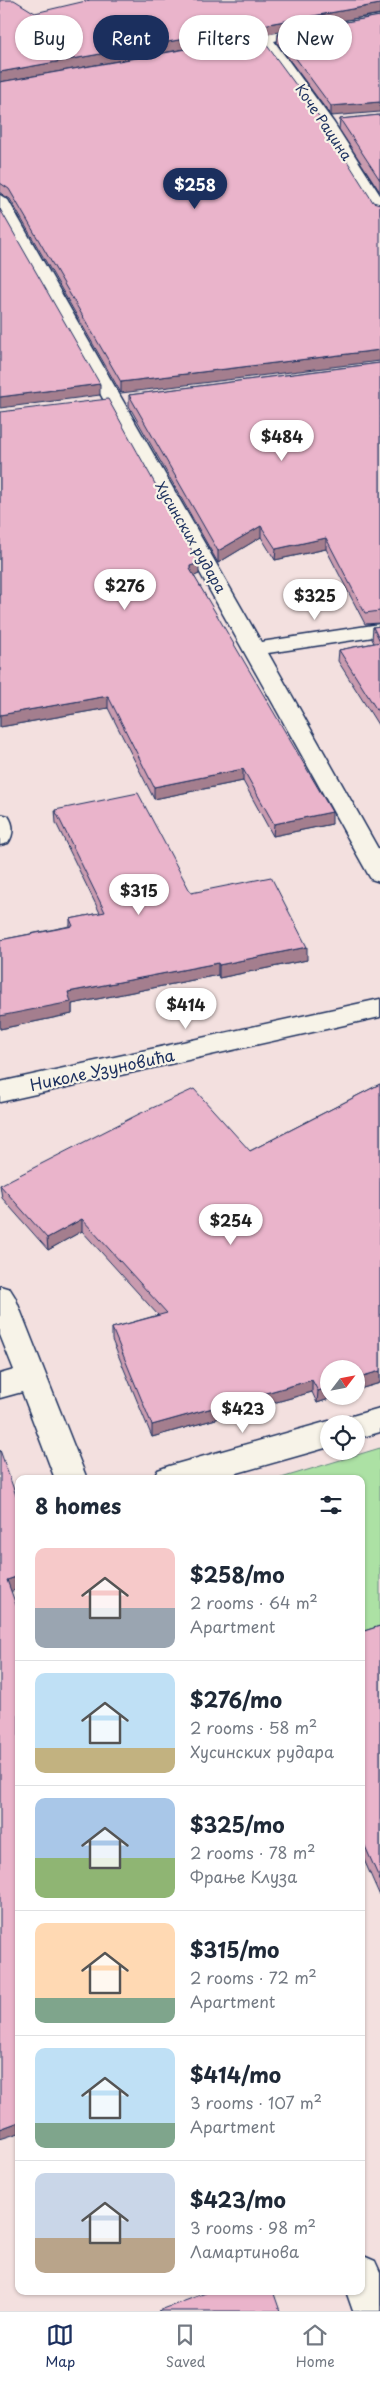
<!DOCTYPE html>
<html lang="en">
<head>
<meta charset="utf-8">
<style>
  :root { --surface:#fff; --page:#f2f2f3; --text:#1f2937; --muted:#747a83; --line:#e0e1e3; --accent:#1b2f5e }
  body { margin:0; font-family:"Playpen Sans",sans-serif; background:var(--page); color:var(--text); height:100vh; display:flex; flex-direction:column; font-size:19px; white-space:nowrap }
  * { box-sizing:border-box; margin:0 }
  p { font-size:16px; color:var(--muted) }
  .icon { flex:none; width:28px; height:28px; fill:none; stroke:currentColor; stroke-width:2; stroke-linecap:round; stroke-linejoin:round }
  .map { position:relative; flex:1; overflow:hidden }
  .details { position:absolute; left:15px; top:1475px; width:350px; height:820px; display:flex; flex-direction:column; background:var(--surface); border-radius:10px; box-shadow:0 1px 4px #0004 }
  .details>* { flex:none }
  .guide { position:absolute; left:15px; top:15px; width:350px; height:45px; display:flex; gap:10px }
  .needle { width:32px; rotate:58deg }
  .fabs { position:absolute; left:320px; top:1360px; display:grid; gap:10px }
  .fabs a { display:grid; place-items:center; width:45px; height:45px; border-radius:50%; background:var(--surface); box-shadow:0 1px 4px #0004; font-size:25px }
  .price { position:absolute; translate:-50% -42px; padding:0 11px; border-radius:18px; background:#fff; color:#222; font-size:16px; line-height:32px; filter:drop-shadow(0 1px 2px #0008) }
  .price::after { content:''; position:absolute; left:50%; top:30px; width:15px; height:11px; margin-left:-8px; background:inherit; clip-path:polygon(0 0,100% 0,50% 100%) }
  .price.current { background:var(--accent); color:#fff }
  ul { padding:0; list-style:none }
  li { display:flex; align-items:center; gap:15px; height:125px; padding:0 20px }
  li+li { border-top:1px solid var(--line) }
  li span { display:grid; place-items:center; flex:none; width:140px; height:100px; border-radius:10px; color:#555 }
  li>.icon { margin-inline-start:auto }
  span .icon { width:60px; height:60px; fill:#fffc; stroke-width:1 }
  li b { font-size:21px }
  h2 { display:flex; justify-content:space-between; align-items:center; height:60px; padding:0 20px; font-size:21px }
  .tag { padding:0 18px; border-radius:22px; background:var(--surface); box-shadow:0 1px 4px #0004; font-size:18px; line-height:45px }
  .tag.current { background:var(--accent); color:#fff }
  .dock { display:flex; justify-content:space-around; align-items:center; height:70px; border-top:1px solid var(--line); background:var(--surface); font-size:14px; color:var(--muted) }
  .dock a { display:grid; justify-items:center; gap:2px }
  .dock .current { color:var(--accent) }
  .map>svg:first-child { display:block }
  .green { fill:#ace1a4; stroke:#648881 }
  .lines { fill:none; stroke-linecap:round; stroke-linejoin:round }
  .minor-casing { stroke:#1b2f5e; stroke-width:3 }
  .minor { fill:#f7f3e8; fill-rule:evenodd }
  .wall { fill:#c99baf; stroke:#1b2f5e }
  .shaded-wall { fill:#a47e8e; stroke:#1b2f5e }
  .building { fill:#eab4cb; stroke:#1b2f5e }
  .labels { text-anchor:middle; dominant-baseline:central; stroke-width:4.5; stroke-linejoin:round; paint-order:stroke }
  .far-street-label { font-size:14px; fill:#1b2f5e; stroke:#f7f3e8 }
  .street-label { font-size:16px; fill:#1b2f5e; stroke:#f7f3e8 }
</style>
</head>
<body>
<div class="map">
<svg width="380" height="2311" viewBox="0 0 380 2311">
  <rect width="100%" height="100%" fill="#f3e0df"/>
  <filter id="ink" filterUnits="userSpaceOnUse"><feTurbulence type="fractalNoise" baseFrequency=".02" numOctaves="2"/><feDisplacementMap in="SourceGraphic" scale="10" xChannelSelector="R" yChannelSelector="G"/><feConvolveMatrix kernelMatrix="1 2 1 2 8 2 1 2 1" color-interpolation-filters="sRGB"/></filter>
  <g filter="url(#ink)">
    <polygon class="green" points="380,1448 380,1636 361,1642 361,1479 278,1479"/>
    <g class="lines">
      <defs>
        <g id="minor">
          <polygon points="380,15 380,23 274,41 334,123 380,195 380,213 374,211 319,124 261,43 225,49 218,45 225,41"/>
          <polygon points="0,195 8,200 261,642 380,624 380,636 268,653 380,852 380,882 371,879 368,874 0,214"/>
          <path d="M0,814l8,2c6,8 6,19 0,27l-8,2z"/>
          <polygon points="380,999 380,1017 0,1102 0,1082"/>
          <polygon points="0,1286 10,1289 15,1297 87,1479 55,1479 22,1392 0,1398 0,1374 14,1370 0,1335"/>
          <polygon points="380,1408 380,1432 356,1439 356,1424 342,1424 345,1418"/>
          <polygon points="329,1421 336,1424 329,1424 329,1447 216,1479 153,1479 158,1470 169,1466"/>
          <polygon points="361,2255 375,2261 380,2272 380,2311 353,2311 346,2291 361,2291"/>
        </g>
      </defs>
      <use href="#minor" class="minor-casing"/>
      <use href="#minor" class="minor"/>
    </g>
    <g class="wall">
      <polygon points="380,16 331,116 277,43 278,34"/>
      <polygon points="260,36 121,393 10,199 0,193 0,82"/>
      <polygon points="380,115 380,192 339,129 340,119"/>
      <polygon points="380,363 380,623 365,624 326,549 275,560 261,537 218,563 129,406 129,395"/>
      <polygon points="0,412 199,574 194,576 332,824 273,836 243,781 154,799 108,708 0,727"/>
      <polygon points="380,626 380,728 338,661 339,650 374,643 372,639 373,627"/>
      <polygon points="55,810 191,893 307,960 219,978 218,975 72,1004 72,1014 0,1029 0,940 70,926 70,919 100,913 56,823"/>
      <polygon points="380,1084 380,1383 356,1390 329,1396 338,1396 317,1403 312,1392 152,1437 112,1340 112,1328 158,1315 82,1231 48,1250 2,1198 0,1185 250,1151"/>
      <polygon points="380,1626 380,1896 361,1853 361,1632"/>
    </g>
    <g class="shaded-wall">
      <polygon points="380,4 380,14 0,82 0,72"/>
      <polygon points="380,102 380,112 331,116 331,106"/>
      <polygon points="380,350 380,361 121,393 121,382"/>
      <polygon points="100,384 100,395 0,408 0,397"/>
      <polygon points="261,526 261,537 218,563 218,551"/>
      <polygon points="326,538 326,549 275,560 276,549"/>
      <polygon points="199,563 199,574 190,578 190,566"/>
      <polygon points="108,696 108,708 0,727 0,715"/>
      <polygon points="243,769 243,781 154,799 154,787"/>
      <polygon points="332,812 332,824 273,836 274,824"/>
      <polygon points="307,947 307,960 219,978 219,965"/>
      <polygon points="218,963 218,975 72,1004 72,1014 0,1029 0,1016 68,992"/>
      <polygon points="82,1219 82,1231 48,1250 47,1238"/>
      <polygon points="380,1371 380,1383 356,1390 356,1378"/>
      <polygon points="312,1380 312,1392 152,1437 152,1425"/>
      <polygon points="329,1387 329,1396 338,1396 317,1403 318,1391"/>
      <polygon points="19,1576 19,1589 9,1592 7,1580"/>
      <polygon points="19,2122 19,2133 0,2139 0,2129"/>
    </g>
    <g class="building">
      <polygon points="0,0 14,0 35,13 90,0 380,0 380,4 0,72"/>
      <polygon points="380,16 380,102 331,106 278,34"/>
      <polygon points="260,36 318,115 373,202 380,204 380,350 121,382 9,189 0,183 0,82"/>
      <polygon points="380,115 380,180 340,119"/>
      <polygon points="0,209 100,384 0,397"/>
      <polygon points="380,363 380,611 365,613 326,538 276,549 261,526 218,551 129,395"/>
      <polygon points="108,399 199,563 190,566 190,569 332,812 274,824 243,769 154,787 108,696 0,715 0,412"/>
      <polygon points="380,626 380,641 373,627"/>
      <polygon points="380,642 380,715 339,650"/>
      <polygon points="138,793 191,893 271,877 307,947 219,965 218,963 68,992 71,1002 0,1016 0,940 73,926 70,919 105,912 55,810"/>
      <polygon points="380,1084 380,1371 356,1378 356,1369 329,1369 329,1387 318,1391 312,1380 152,1425 112,1328 167,1313 82,1219 47,1238 0,1185 139,1114 194,1089 250,1151"/>
      <polygon points="0,1450 19,1504 19,1576 7,1580 19,1613 19,2122 0,2129"/>
      <polygon points="380,1626 380,1880 361,1837 361,1632"/>
      <polygon points="211,2291 273,2291 280,2311 158,2311"/>
    </g>
  </g>
  <g class="labels">
    <g class="far-street-label">
      <text transform="translate(324 122) rotate(56)">Коче Рацина</text>
      <text transform="translate(191 537) rotate(60)">Хусинских рудара</text>
    </g>
    <g class="street-label">
      <text transform="translate(102 1069) rotate(-12)">Николе Узуновића</text>
    </g>
  </g>
</svg>
<div class="fabs">
<a><svg class="needle" viewBox="-14 -14 28 28"><path d="M0-13l5 13h-10z" fill="#e53935"/><path d="M0 13l5-13h-10z" fill="#747a83"/></svg></a>
<a><svg class="icon" aria-label="locate" viewBox="0 0 24 24"><circle cx="12" cy="12" r="6"/><path d="M12 2v4M12 18v4M2 12h4M18 12h4"/></svg></a>
</div>
<b class="price current" style="left:195px;top:210px">$258</b>
<b class="price" style="left:282px;top:462px">$484</b>
<b class="price" style="left:125px;top:611px">$276</b>
<b class="price" style="left:315px;top:621px">$325</b>
<b class="price" style="left:139px;top:916px">$315</b>
<b class="price" style="left:186px;top:1030px">$414</b>
<b class="price" style="left:231px;top:1246px">$254</b>
<b class="price" style="left:243px;top:1434px">$423</b>
<div class="guide">
<a class="tag">Buy</a>
<a class="tag current">Rent</a>
<a class="tag">Filters</a>
<a class="tag">New</a>
</div>
<section class="details">
<h2>8 homes<svg class="icon" aria-label="filters" viewBox="0 0 24 24"><path d="M4 7h16M4 17h16"/><circle cx="9" cy="7" r="2"/><circle cx="15" cy="17" r="2"/></svg></h2>
<ul>
<li><span style="background:linear-gradient(#f6c9c9 60%,#9aa5b1 0)"><svg class="icon" aria-label="home" viewBox="0 0 24 24"><path d="M3 11l9-7 9 7M6 9v11h12V9"/></svg></span><div><b>$258/mo</b><p>2 rooms · 64 m²</p><p>Apartment</p></div></li>
<li><span style="background:linear-gradient(#bfe0f5 75%,#c2b280 0)"><svg class="icon" aria-label="home" viewBox="0 0 24 24"><path d="M3 11l9-7 9 7M6 9v11h12V9"/></svg></span><div><b>$276/mo</b><p>2 rooms · 58 m²</p><p>Хусинских рудара</p></div></li>
<li><span style="background:linear-gradient(#a9c7e8 60%,#8fb573 0)"><svg class="icon" aria-label="home" viewBox="0 0 24 24"><path d="M3 11l9-7 9 7M6 9v11h12V9"/></svg></span><div><b>$325/mo</b><p>2 rooms · 78 m²</p><p>Фрање Клуза</p></div></li>
<li><span style="background:linear-gradient(#ffd9b3 75%,#7fa58c 0)"><svg class="icon" aria-label="home" viewBox="0 0 24 24"><path d="M3 11l9-7 9 7M6 9v11h12V9"/></svg></span><div><b>$315/mo</b><p>2 rooms · 72 m²</p><p>Apartment</p></div></li>
<li><span style="background:linear-gradient(#bfe0f5 75%,#7fa58c 0)"><svg class="icon" aria-label="home" viewBox="0 0 24 24"><path d="M3 11l9-7 9 7M6 9v11h12V9"/></svg></span><div><b>$414/mo</b><p>3 rooms · 107 m²</p><p>Apartment</p></div></li>
<li><span style="background:linear-gradient(#c9d6e8 65%,#b9a48a 0)"><svg class="icon" aria-label="home" viewBox="0 0 24 24"><path d="M3 11l9-7 9 7M6 9v11h12V9"/></svg></span><div><b>$423/mo</b><p>3 rooms · 98 m²</p><p>Ламартинова</p></div></li>
</ul>
</section>
</div>
<nav class="dock">
<a class="current"><svg class="icon" aria-label="map" viewBox="0 0 24 24"><path d="M3 6l6-2 6 2 6-2v14l-6 2-6-2-6 2zM9 4v14M15 6v14"/></svg>Map</a>
<a><svg class="icon" aria-label="saved" viewBox="0 0 24 24"><path d="M7 4h10v16l-5-4-5 4z"/></svg>Saved</a>
<a><svg class="icon" aria-label="home" viewBox="0 0 24 24"><path d="M3 11l9-7 9 7M6 9v11h12V9"/></svg>Home</a>
</nav>
</body>
</html>
